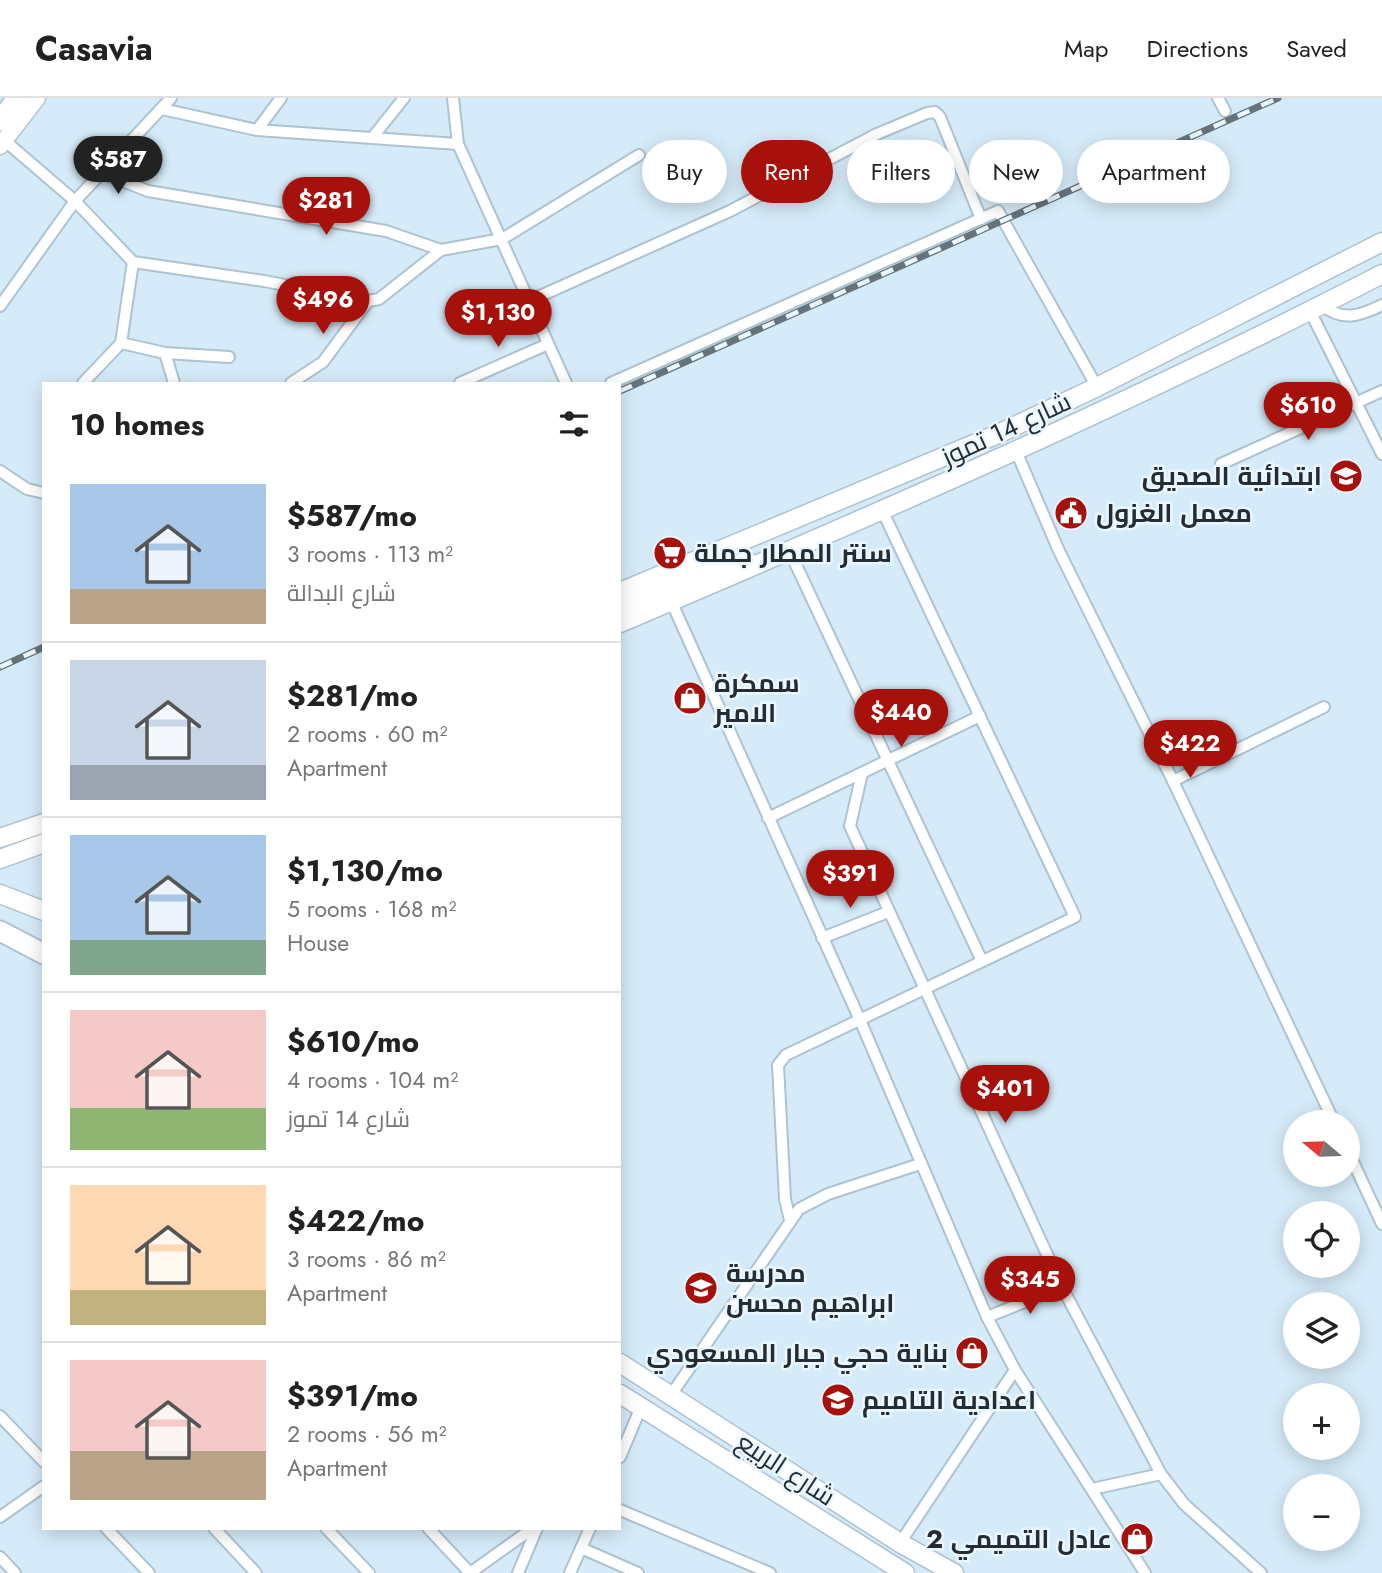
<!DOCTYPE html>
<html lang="en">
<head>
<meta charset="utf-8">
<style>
  :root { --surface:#fff; --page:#f6f6f6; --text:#222; --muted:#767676; --line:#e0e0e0; --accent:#a6120b }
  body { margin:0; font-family:Jost,Cairo,sans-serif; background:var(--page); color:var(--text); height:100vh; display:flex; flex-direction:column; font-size:26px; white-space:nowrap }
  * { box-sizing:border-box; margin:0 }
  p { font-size:23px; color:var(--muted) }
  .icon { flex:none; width:38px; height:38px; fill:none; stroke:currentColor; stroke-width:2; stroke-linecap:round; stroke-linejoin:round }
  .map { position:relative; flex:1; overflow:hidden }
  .drawer { position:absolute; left:42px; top:284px; width:579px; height:1148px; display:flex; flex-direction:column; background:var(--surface); border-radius:0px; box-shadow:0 4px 18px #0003 }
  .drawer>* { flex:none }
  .guide { position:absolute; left:642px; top:42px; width:634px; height:63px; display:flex; gap:14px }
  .needle { width:46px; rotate:289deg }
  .buttons { position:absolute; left:1283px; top:1012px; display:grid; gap:14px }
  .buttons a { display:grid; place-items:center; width:77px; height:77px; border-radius:50%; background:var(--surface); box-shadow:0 4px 18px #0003; font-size:35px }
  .price { position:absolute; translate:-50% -60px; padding:0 16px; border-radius:24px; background:var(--accent); color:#fff; font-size:23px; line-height:46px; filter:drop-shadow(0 2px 4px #0008) }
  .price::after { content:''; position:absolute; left:50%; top:42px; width:21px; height:16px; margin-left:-10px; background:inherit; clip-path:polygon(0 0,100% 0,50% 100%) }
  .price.current { background:#222; color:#fff }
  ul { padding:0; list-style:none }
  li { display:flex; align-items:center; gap:21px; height:175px; padding:0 28px }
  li+li { border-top:2px solid var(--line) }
  li span { display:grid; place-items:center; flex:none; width:196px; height:140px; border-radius:0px; color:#555 }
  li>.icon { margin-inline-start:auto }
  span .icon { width:84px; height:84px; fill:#fffc; stroke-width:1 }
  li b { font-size:30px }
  h2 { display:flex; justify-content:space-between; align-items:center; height:84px; padding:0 28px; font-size:30px }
  .pill { padding:0 24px; border-radius:32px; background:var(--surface); box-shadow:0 4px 18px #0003; font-size:24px; line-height:63px }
  .pill.current { background:var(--accent); color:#fff }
  header { display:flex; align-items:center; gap:42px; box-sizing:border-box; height:98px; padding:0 35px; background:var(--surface); border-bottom:2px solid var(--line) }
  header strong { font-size:33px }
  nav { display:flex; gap:38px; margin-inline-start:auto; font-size:24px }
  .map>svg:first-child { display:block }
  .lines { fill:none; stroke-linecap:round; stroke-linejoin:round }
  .minor-casing { stroke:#aec2cf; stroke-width:14 }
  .secondary-casing { stroke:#aec2cf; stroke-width:19 }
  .primary-casing { stroke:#aec2cf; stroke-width:21 }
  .trunk-casing { stroke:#aec2cf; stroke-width:23 }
  .minor { stroke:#fff; stroke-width:10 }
  .secondary { stroke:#fff; stroke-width:16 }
  .primary { stroke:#fff; stroke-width:18 }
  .trunk { stroke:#fff; stroke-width:19 }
  .rail-casing { stroke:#66737b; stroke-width:7 }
  .rail { stroke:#eaf7ff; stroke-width:4.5; stroke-dasharray:13; stroke-linecap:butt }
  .labels { text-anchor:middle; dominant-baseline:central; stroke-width:5; stroke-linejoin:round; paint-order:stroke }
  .street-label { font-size:26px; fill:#252d32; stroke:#eaf7ff }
  .poi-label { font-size:26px; font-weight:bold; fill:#252d32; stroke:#eaf7ff; text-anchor:start }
</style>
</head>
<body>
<header>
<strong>Casavia</strong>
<nav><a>Map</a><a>Directions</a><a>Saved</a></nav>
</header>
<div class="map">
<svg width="1382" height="1475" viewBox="0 0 1382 1475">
  <rect width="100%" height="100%" fill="#d6ebf9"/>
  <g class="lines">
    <defs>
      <g id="minor">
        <polyline points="453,0 458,46 566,285"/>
        <polyline points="1218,0 1225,13"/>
        <polyline points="162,11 257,32 458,46"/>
        <polyline points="257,32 281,0"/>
        <polyline points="372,40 404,0"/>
        <polyline points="4,42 75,103 133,164 264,183 368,203 379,201 441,152"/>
        <polyline points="100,74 148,93 386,133 441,152 502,141 639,57"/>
        <polyline points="529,203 730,113 877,36 927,15 935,14 940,19 981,121"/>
        <path d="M1322,207c20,17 38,11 60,0"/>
        <polyline points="0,208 75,103 171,0"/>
        <polyline points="1310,213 1382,356"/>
        <polyline points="121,245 165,255 229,259"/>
        <polyline points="165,255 174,285"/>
        <polyline points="83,285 121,245 133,164"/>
        <polyline points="291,285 323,264 368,203"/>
        <polyline points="460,285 548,246"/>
        <polyline points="611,285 998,113 1097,289"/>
        <polyline points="1016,353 1059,453 1173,683 1334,1024"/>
        <polyline points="1221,366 1382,293"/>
        <polyline points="0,373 27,391 44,395"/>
        <polyline points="789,452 982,863"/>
        <polyline points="671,503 860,922 987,1219 1015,1272 1145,1475"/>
        <polyline points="862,675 850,728 1062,1189 1161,1376 1184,1406 1261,1475"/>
        <polyline points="1173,683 1324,609"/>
        <polyline points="768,720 980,618"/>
        <polyline points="822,840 888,814"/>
        <polyline points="1348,1053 1382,1126"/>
        <polyline points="790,1122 785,1101 778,967 786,957 1075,819 882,412"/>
        <polyline points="987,1219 1062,1189"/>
        <polyline points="671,1297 799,1111 828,1096 920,1066"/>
        <polyline points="0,1318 44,1364"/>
        <polyline points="620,1359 641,1309"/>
        <polyline points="1092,1391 1161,1376"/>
        <polyline points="620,1412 770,1475"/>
        <polyline points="0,1419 44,1388"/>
        <polyline points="106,1430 149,1475"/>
        <polyline points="214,1430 256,1475"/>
        <polyline points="326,1430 369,1475"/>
        <polyline points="428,1430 470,1475"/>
        <polyline points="900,1445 1015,1272"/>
        <polyline points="581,1450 638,1475"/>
        <polyline points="0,1459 15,1475"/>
        <polyline points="470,1475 533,1430"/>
        <polyline points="518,1475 537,1430"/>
        <polyline points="570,1475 590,1430"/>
      </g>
      <polyline id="secondary" points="0,48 37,0"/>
      <g id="primary">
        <polyline points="620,494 998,336 1097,289 1382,144"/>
        <polyline points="620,508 700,473 748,464"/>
        <path d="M620,525c257,-109 514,-221 762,-349"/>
        <polyline points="0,740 44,725"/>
        <polyline points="0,761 44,745"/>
        <polyline points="0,796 44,813"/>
        <polyline points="620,1265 900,1445 954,1475"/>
        <polyline points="620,1296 905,1475"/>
      </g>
      <g id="trunk">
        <polyline points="0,23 17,0"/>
        <polyline points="0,833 44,856"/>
      </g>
    </defs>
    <use href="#minor" class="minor-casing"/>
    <use href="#secondary" class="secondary-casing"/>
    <use href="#primary" class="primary-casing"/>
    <use href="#trunk" class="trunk-casing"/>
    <use href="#minor" class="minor"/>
    <use href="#secondary" class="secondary"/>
    <use href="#primary" class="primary"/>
    <use href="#trunk" class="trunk"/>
    <defs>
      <g id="rail">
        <polyline points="620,293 1278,0"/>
        <polyline points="0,569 44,549"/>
      </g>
    </defs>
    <use href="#rail" class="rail-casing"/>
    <use href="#rail" class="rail"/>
  </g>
  <defs>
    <symbol id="school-disc" viewBox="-11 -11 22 22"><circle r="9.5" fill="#a6120b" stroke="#eaf7ff"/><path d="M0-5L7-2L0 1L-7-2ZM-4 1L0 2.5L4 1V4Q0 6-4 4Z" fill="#fff"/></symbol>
    <symbol id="civic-disc" viewBox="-11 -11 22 22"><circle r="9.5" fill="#a6120b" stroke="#eaf7ff"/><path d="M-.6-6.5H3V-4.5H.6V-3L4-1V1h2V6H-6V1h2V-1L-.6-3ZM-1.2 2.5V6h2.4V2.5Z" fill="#fff"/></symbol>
    <symbol id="supermarket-disc" viewBox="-11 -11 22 22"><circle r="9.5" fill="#a6120b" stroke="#eaf7ff"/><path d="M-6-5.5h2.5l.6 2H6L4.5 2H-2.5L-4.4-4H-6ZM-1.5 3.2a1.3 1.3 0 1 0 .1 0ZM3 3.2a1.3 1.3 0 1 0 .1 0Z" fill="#fff"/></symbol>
    <symbol id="shop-disc" viewBox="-11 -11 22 22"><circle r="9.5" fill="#a6120b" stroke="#eaf7ff"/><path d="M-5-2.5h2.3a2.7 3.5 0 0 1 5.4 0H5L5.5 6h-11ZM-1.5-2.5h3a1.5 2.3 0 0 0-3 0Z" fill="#fff"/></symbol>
  </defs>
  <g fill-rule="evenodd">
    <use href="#school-disc" x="1327" y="359" width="38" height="38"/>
    <use href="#civic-disc" x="1052" y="396" width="38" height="38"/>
    <use href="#supermarket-disc" x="651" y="436" width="38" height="38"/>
    <use href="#shop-disc" x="671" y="581" width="38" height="38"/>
    <use href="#school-disc" x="682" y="1171" width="38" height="38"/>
    <use href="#shop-disc" x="953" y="1236" width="38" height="38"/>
    <use href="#school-disc" x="819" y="1283" width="38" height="38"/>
    <use href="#shop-disc" x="1118" y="1422" width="38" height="38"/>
  </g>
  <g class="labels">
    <g class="street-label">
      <text transform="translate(1006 331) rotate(-25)">شارع 14 تموز</text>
      <text transform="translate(786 1371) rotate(33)">شارع الربيع</text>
    </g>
    <g class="poi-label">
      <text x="1322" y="378" text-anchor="end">ابتدائية الصديق</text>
      <text x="1096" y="415">معمل الغزول</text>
      <text x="694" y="455">سنتر المطار جملة</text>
      <text x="714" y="585">سمكرة<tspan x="714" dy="30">الامير</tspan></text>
      <text x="726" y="1175">مدرسة<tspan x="726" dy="30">ابراهيم محسن</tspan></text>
      <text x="948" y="1255" text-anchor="end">بناية حجي جبار المسعودي</text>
      <text x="862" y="1302">اعدادية التاميم</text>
      <text x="1112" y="1441" text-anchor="end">عادل التميمي 2</text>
    </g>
  </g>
</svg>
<div class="buttons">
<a><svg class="needle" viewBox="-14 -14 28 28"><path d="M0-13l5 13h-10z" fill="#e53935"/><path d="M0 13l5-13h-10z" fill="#767676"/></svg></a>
<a><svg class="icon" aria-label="locate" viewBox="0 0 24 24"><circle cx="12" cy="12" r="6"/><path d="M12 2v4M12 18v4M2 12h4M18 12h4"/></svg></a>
<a><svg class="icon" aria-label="layers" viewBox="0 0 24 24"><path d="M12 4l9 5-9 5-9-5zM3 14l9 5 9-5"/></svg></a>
<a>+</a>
<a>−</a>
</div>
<b class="price current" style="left:118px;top:98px">$587</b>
<b class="price" style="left:326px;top:139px">$281</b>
<b class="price" style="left:323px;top:238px">$496</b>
<b class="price" style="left:498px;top:251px">$1,130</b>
<b class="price" style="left:1308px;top:344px">$610</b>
<b class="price" style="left:901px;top:651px">$440</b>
<b class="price" style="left:1190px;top:682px">$422</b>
<b class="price" style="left:850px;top:812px">$391</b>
<b class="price" style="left:1005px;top:1027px">$401</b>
<b class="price" style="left:1030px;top:1218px">$345</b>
<div class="guide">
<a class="pill">Buy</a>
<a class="pill current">Rent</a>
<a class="pill">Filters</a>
<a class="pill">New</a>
<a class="pill">Apartment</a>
</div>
<section class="drawer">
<h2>10 homes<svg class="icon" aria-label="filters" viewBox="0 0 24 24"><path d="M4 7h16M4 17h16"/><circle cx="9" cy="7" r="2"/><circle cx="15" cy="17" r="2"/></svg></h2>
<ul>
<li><span style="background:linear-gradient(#a9c7e8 75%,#b9a48a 0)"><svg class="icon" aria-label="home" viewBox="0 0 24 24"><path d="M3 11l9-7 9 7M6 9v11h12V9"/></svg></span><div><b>$587/mo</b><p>3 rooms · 113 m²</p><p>شارع البدالة</p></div></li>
<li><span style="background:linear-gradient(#c9d6e8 75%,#9aa5b1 0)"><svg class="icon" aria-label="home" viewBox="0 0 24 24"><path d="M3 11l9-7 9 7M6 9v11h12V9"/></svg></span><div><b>$281/mo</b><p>2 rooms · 60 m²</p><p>Apartment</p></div></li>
<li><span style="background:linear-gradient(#a9c7e8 75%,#7fa58c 0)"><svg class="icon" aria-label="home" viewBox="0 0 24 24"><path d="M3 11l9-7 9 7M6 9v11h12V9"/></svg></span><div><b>$1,130/mo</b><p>5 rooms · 168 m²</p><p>House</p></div></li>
<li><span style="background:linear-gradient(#f6c9c9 70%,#8fb573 0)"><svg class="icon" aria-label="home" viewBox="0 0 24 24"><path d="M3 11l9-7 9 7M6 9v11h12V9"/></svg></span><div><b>$610/mo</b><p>4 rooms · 104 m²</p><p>شارع 14 تموز</p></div></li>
<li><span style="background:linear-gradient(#ffd9b3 75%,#c2b280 0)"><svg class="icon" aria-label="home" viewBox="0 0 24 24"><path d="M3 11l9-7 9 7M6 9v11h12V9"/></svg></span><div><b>$422/mo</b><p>3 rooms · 86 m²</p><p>Apartment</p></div></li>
<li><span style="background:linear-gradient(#f6c9c9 65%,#b9a48a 0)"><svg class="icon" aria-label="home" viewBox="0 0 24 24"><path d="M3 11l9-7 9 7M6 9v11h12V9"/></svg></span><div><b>$391/mo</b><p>2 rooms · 56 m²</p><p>Apartment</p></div></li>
</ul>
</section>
</div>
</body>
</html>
